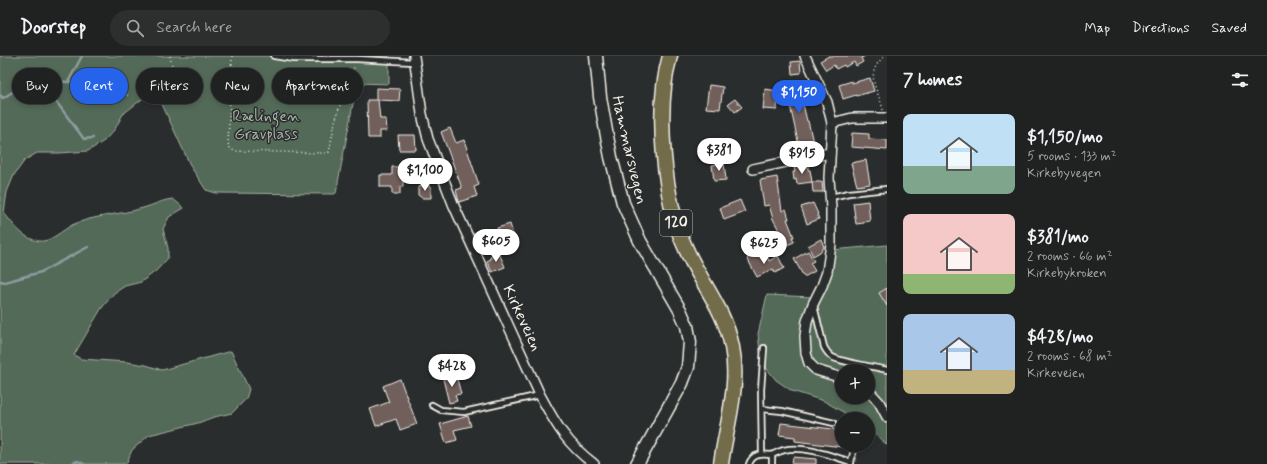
<!DOCTYPE html>
<html lang="en">
<head>
<meta charset="utf-8">
<style>
  :root { --surface:#202222; --page:#2d2f2f; --text:#f1f3f6; --muted:#a2a4a5; --line:#3d3f40; --accent:#2563eb }
  body { margin:0; font-family:Mynerve,sans-serif; background:var(--page); color:var(--text); height:100vh; display:flex; flex-direction:column; font-size:15px; white-space:nowrap }
  * { box-sizing:border-box; margin:0 }
  p { font-size:13px; color:var(--muted) }
  .icon { flex:none; width:22px; height:22px; fill:none; stroke:currentColor; stroke-width:2; stroke-linecap:round; stroke-linejoin:round }
  .map { position:relative; flex:1; overflow:hidden }
  .sheet { display:flex; flex-direction:column; background:var(--surface); width:380px }
  .sheet>* { flex:none }
  .banner { position:absolute; left:12px; top:12px; width:380px; height:36px; display:flex; gap:8px }
  .fabs { position:absolute; left:835px; top:308px; display:grid; gap:8px }
  .fabs a { display:grid; place-items:center; width:40px; height:40px; border-radius:50%; background:var(--surface); box-shadow:0 2px 6px #0003,0 0 0 1px var(--line); font-size:20px }
  .price { position:absolute; translate:-50% -34px; padding:0 9px; border-radius:14px; background:#fff; color:#222; font-size:13px; line-height:26px; filter:drop-shadow(0 1px 2px #0008) }
  .price::after { content:''; position:absolute; left:50%; top:24px; width:12px; height:9px; margin-left:-6px; background:inherit; clip-path:polygon(0 0,100% 0,50% 100%) }
  .price.on { background:var(--accent); color:#fff }
  ul { padding:0; list-style:none }
  li { display:flex; align-items:center; gap:12px; height:100px; padding:0 16px }
  li span { display:grid; place-items:center; flex:none; width:112px; height:80px; border-radius:8px; color:#555 }
  li>.icon { margin-inline-start:auto }
  span .icon { width:48px; height:48px; fill:#fffc; stroke-width:1 }
  li b { font-size:17px }
  h2 { display:flex; justify-content:space-between; align-items:center; height:48px; padding:0 16px; font-size:17px }
  .tag { padding:0 14px; border-radius:18px; background:var(--surface); box-shadow:0 2px 6px #0003,0 0 0 1px var(--line); font-size:14px; line-height:36px }
  .tag.on { background:var(--accent); color:#fff }
  header { display:flex; align-items:center; gap:24px; box-sizing:border-box; height:56px; padding:0 20px; background:var(--surface); border-bottom:1px solid var(--line) }
  header strong { font-size:19px }
  nav { display:flex; gap:22px; margin-inline-start:auto; font-size:14px }
  .search { width:280px; height:36px; background:var(--page); display:flex; align-items:center; gap:10px; box-sizing:border-box; padding:0 14px; border-radius:22px; color:var(--muted); font-size:15px }
  main { display:flex; flex:1; min-height:0 }
  .map>svg:first-child { display:block }
  .green { fill:#536b58; stroke:#a4aea0; fill-rule:evenodd }
  .lines { fill:none; stroke-linecap:round; stroke-linejoin:round }
  .stream { stroke:#8f9c9f; stroke-width:2.5 }
  .building { fill:#715e5b; stroke:#f4f1e8 }
  .lane-casing { stroke:#f4f1e8; stroke-width:8 }
  .street-casing { stroke:#f4f1e8; stroke-width:12 }
  .secondary-casing { stroke:#f4f1e8; stroke-width:15 }
  .primary-casing { stroke:#f4f1e8; stroke-width:17 }
  .path { stroke:#f4f1e8; stroke-width:1.5; stroke-dasharray:1 3; stroke-linecap:butt }
  .lane { stroke:#2a2d2e; stroke-width:4.5 }
  .street { stroke:#2a2d2e; stroke-width:9 }
  .secondary { stroke:#2a2d2e; stroke-width:12 }
  .primary { stroke:#736c4b; stroke-width:14 }
  .labels { text-anchor:middle; dominant-baseline:central; stroke-width:3; stroke-linejoin:round; paint-order:stroke }
  .shield { fill:#2a2d2e; stroke:#b7b6b0; stroke-width:1 }
  .shield-label { font-size:15px; font-weight:bold; fill:#f4f1e8 }
  .park-label { font-size:16px; fill:#acb5a7; stroke:#2a2d2e }
  .street-label { font-size:16px; fill:#f4f1e8; stroke:#2a2d2e }
</style>
</head>
<body>
<header>
<strong>Doorstep</strong>
<div class="search"><svg class="icon" aria-label="search" viewBox="0 0 24 24"><circle cx="10" cy="10" r="6"/><path d="M15 15l6 6"/></svg>Search here</div>
<nav><a>Map</a><a>Directions</a><a>Saved</a></nav>
</header>
<main>
<div class="map">
<svg width="887" height="408" viewBox="0 0 887 408">
  <rect width="100%" height="100%" fill="#2a2d2e"/>
  <filter id="ink" filterUnits="userSpaceOnUse"><feTurbulence type="fractalNoise" baseFrequency=".025" numOctaves="2"/><feDisplacementMap in="SourceGraphic" scale="8" xChannelSelector="R" yChannelSelector="G"/><feConvolveMatrix kernelMatrix="1 2 1 2 8 2 1 2 1" color-interpolation-filters="sRGB"/></filter>
  <g filter="url(#ink)">
    <g class="green">
      <path d="M0,0h389v28l-32,-1 -21,110 -2,1 -118,-1 -10,-3 -15,-23 -36,-78 -32,25 -8,15 -11,12 -16,10 -28,2h-23l-12,7 -11,15 -7,17 -3,21c10,12 19,26 35,28 10,2 24,-11 33,-16 22,-10 48,-10 71,-17 11,-3 19,-8 30,-9l11,9 -15,9 -6,12 5,19v10l-12,13 -15,11 -16,4 -11,7 -13,16 -27,46 7,4 46,3 19,3 16,5 69,-19 18,38 -3,10 -14,14 -18,4 -16,6 -49,12 -17,15 -6,14h-126z"/>
      <path d="M887,189v200l-19,-17v-9h-13l-31,-18 -32,-10 -16,-11 -9,-11 -7,-17 -2,-18 9,-39 46,2 19,-47zM842,315h26v26h-26z"/>
    </g>
    <g class="lines">
      <g class="stream">
        <polyline points="40,24 84,83 93,82"/>
        <polyline points="68,26 82,0"/>
        <polyline points="0,39 3,42 33,23 68,26 120,26 127,39"/>
        <polyline points="0,225 5,226 41,216 88,191"/>
        <polyline points="71,408 78,405 84,408"/>
      </g>
    </g>
    <g class="building">
      <polygon points="829,0 865,0 861,2 863,6 856,10 854,6 845,11 844,9 836,13 834,9 826,14 820,5"/>
      <polygon points="800,5 801,17 792,18 791,6"/>
      <polygon points="870,22 874,35 856,40 856,39 843,43 839,29 852,25 852,27"/>
      <polygon points="796,25 798,35 800,35 802,40 803,40 805,47 803,48 807,65 808,65 813,86 799,90 785,27"/>
      <polygon points="709,29 723,31 720,53 706,52"/>
      <polygon points="376,32 400,33 399,45 378,44 380,63 386,63 387,75 380,75 380,82 368,82 367,44 376,44"/>
      <polygon points="765,33 778,35 777,54 763,53"/>
      <polygon points="735,43 742,51 735,56 728,48"/>
      <polygon points="450,72 456,87 464,84 479,129 474,131 477,140 459,146 456,134 462,132 441,76"/>
      <polygon points="852,77 869,78 869,83 887,84 887,94 851,91"/>
      <polygon points="398,79 415,79 416,94 399,94"/>
      <polygon points="703,84 714,85 714,98 702,97"/>
      <polygon points="866,104 870,128 857,130 851,107"/>
      <polygon points="724,107 726,124 714,125 712,109"/>
      <polygon points="808,109 808,114 810,114 812,126 797,128 796,123 794,124 793,116 795,116 794,111"/>
      <polygon points="392,111 403,111 403,131 400,131 400,138 392,138 392,131 380,131 380,119 392,119"/>
      <polygon points="777,121 782,155 786,153 789,163 787,163 794,181 792,181 794,186 787,189 773,163 769,149 764,150 760,124"/>
      <polygon points="812,126 822,126 823,136 813,136"/>
      <polygon points="422,130 431,130 431,142 422,142 418,139 418,131"/>
      <polygon points="740,144 745,156 724,164 720,152"/>
      <polygon points="868,145 870,165 864,166 864,167 856,168 853,147"/>
      <polygon points="813,147 818,158 817,158 819,163 807,168 801,151"/>
      <polygon points="510,168 514,181 501,185 497,172"/>
      <polygon points="482,174 485,181 477,185 473,178"/>
      <polygon points="821,183 824,191 820,196 813,200 808,190"/>
      <polygon points="808,195 814,205 810,207 815,215 804,221 794,203"/>
      <polygon points="759,196 763,204 768,202 769,205 778,200 784,212 775,217 773,213 757,221 747,202"/>
      <polygon points="499,197 505,211 492,216 487,205 491,203 490,201"/>
      <polygon points="887,232 887,250 879,237"/>
      <polygon points="456,319 461,338 455,339 457,345 449,347 443,323"/>
      <polygon points="400,323 417,368 400,374 396,363 376,370 370,353 389,346 383,330"/>
      <polygon points="468,360 471,370 454,374 457,384 446,387 440,368"/>
      <polygon points="781,367 842,374 842,391 795,385 795,381 779,379"/>
      <polygon points="793,401 816,403 816,408 792,408"/>
    </g>
    <g class="lines">
      <defs>
        <g id="lane">
          <polyline points="274,0 294,3 357,3 414,6"/>
          <polyline points="831,141 849,137 887,133"/>
          <path d="M814,250l10,41c2,4 4,7 8,10 8,5 43,10 55,13"/>
          <polyline points="432,349 441,354 464,356 540,339"/>
          <polyline points="762,353 782,355 834,367"/>
          <polyline points="762,398 761,334 764,292"/>
          <polyline points="851,406 855,389"/>
          <path d="M749,408c4,-11 13,-10 23,-9"/>
          <path d="M772,408v-9c4,-2 8,-4 12,-5 19,-5 48,6 67,12v2"/>
        </g>
        <g id="street">
          <path d="M414,0l8,58 6,25 26,67 86,189c16,30 27,49 54,69"/>
          <polyline points="805,0 827,46 832,67 829,122 831,152 831,188 827,216 822,230 813,248 807,265 805,280 806,297 809,307 816,314 842,322"/>
          <polyline points="832,67 852,62 887,62"/>
          <polyline points="753,113 830,97"/>
          <polyline points="868,334 879,346 887,361"/>
        </g>
        <polyline id="secondary" points="596,0 600,41 606,75 611,101 623,147 640,185 680,254 687,270 690,286 688,311 682,327 637,408"/>
        <path id="primary" d="M670,0c-15,52 -7,144 16,193 15,34 39,61 46,98 8,39 -6,79 -11,117"/>
      </defs>
      <use href="#lane" class="lane-casing"/>
      <use href="#street" class="street-casing"/>
      <use href="#secondary" class="secondary-casing"/>
      <use href="#primary" class="primary-casing"/>
      <g class="path">
        <polyline points="170,0 172,10 183,26"/>
        <polyline points="232,0 228,87 229,91 234,95 325,97 329,96 335,66 342,42 355,9"/>
        <path d="M883,54c-5,-22 -20,-36 2,-54"/>
      </g>
      <use href="#lane" class="lane"/>
      <use href="#street" class="street"/>
      <use href="#secondary" class="secondary"/>
      <use href="#primary" class="primary"/>
    </g>
  </g>
  <g class="labels">
    <rect class="shield" x="660" y="154" width="32" height="26" rx="3"/>
    <g class="shield-label">
      <text x="676" y="167">120</text>
    </g>
    <g class="park-label">
      <text x="266" y="60">Rælingen<tspan x="266" dy="18">Gravplass</tspan></text>
    </g>
    <g class="street-label">
      <text transform="translate(629 94) rotate(77)">Hammarsvegen</text>
      <text transform="translate(522 262) rotate(65)">Kirkeveien</text>
    </g>
  </g>
</svg>
<div class="fabs">
<a>+</a>
<a>−</a>
</div>
<b class="price on" style="left:799px;top:58px">$1,150</b>
<b class="price" style="left:719px;top:116px">$381</b>
<b class="price" style="left:802px;top:119px">$915</b>
<b class="price" style="left:425px;top:136px">$1,100</b>
<b class="price" style="left:496px;top:207px">$605</b>
<b class="price" style="left:764px;top:209px">$625</b>
<b class="price" style="left:452px;top:332px">$428</b>
<div class="banner">
<a class="tag">Buy</a>
<a class="tag on">Rent</a>
<a class="tag">Filters</a>
<a class="tag">New</a>
<a class="tag">Apartment</a>
</div>
</div>
<section class="sheet">
<h2>7 homes<svg class="icon" aria-label="filters" viewBox="0 0 24 24"><path d="M4 7h16M4 17h16"/><circle cx="9" cy="7" r="2"/><circle cx="15" cy="17" r="2"/></svg></h2>
<ul>
<li><span style="background:linear-gradient(#bfe0f5 65%,#7fa58c 0)"><svg class="icon" aria-label="home" viewBox="0 0 24 24"><path d="M3 11l9-7 9 7M6 9v11h12V9"/></svg></span><div><b>$1,150/mo</b><p>5 rooms · 133 m²</p><p>Kirkebyvegen</p></div></li>
<li><span style="background:linear-gradient(#f6c9c9 75%,#8fb573 0)"><svg class="icon" aria-label="home" viewBox="0 0 24 24"><path d="M3 11l9-7 9 7M6 9v11h12V9"/></svg></span><div><b>$381/mo</b><p>2 rooms · 66 m²</p><p>Kirkebykroken</p></div></li>
<li><span style="background:linear-gradient(#a9c7e8 70%,#c2b280 0)"><svg class="icon" aria-label="home" viewBox="0 0 24 24"><path d="M3 11l9-7 9 7M6 9v11h12V9"/></svg></span><div><b>$428/mo</b><p>2 rooms · 68 m²</p><p>Kirkeveien</p></div></li>
</ul>
</section>
</main>
</body>
</html>
